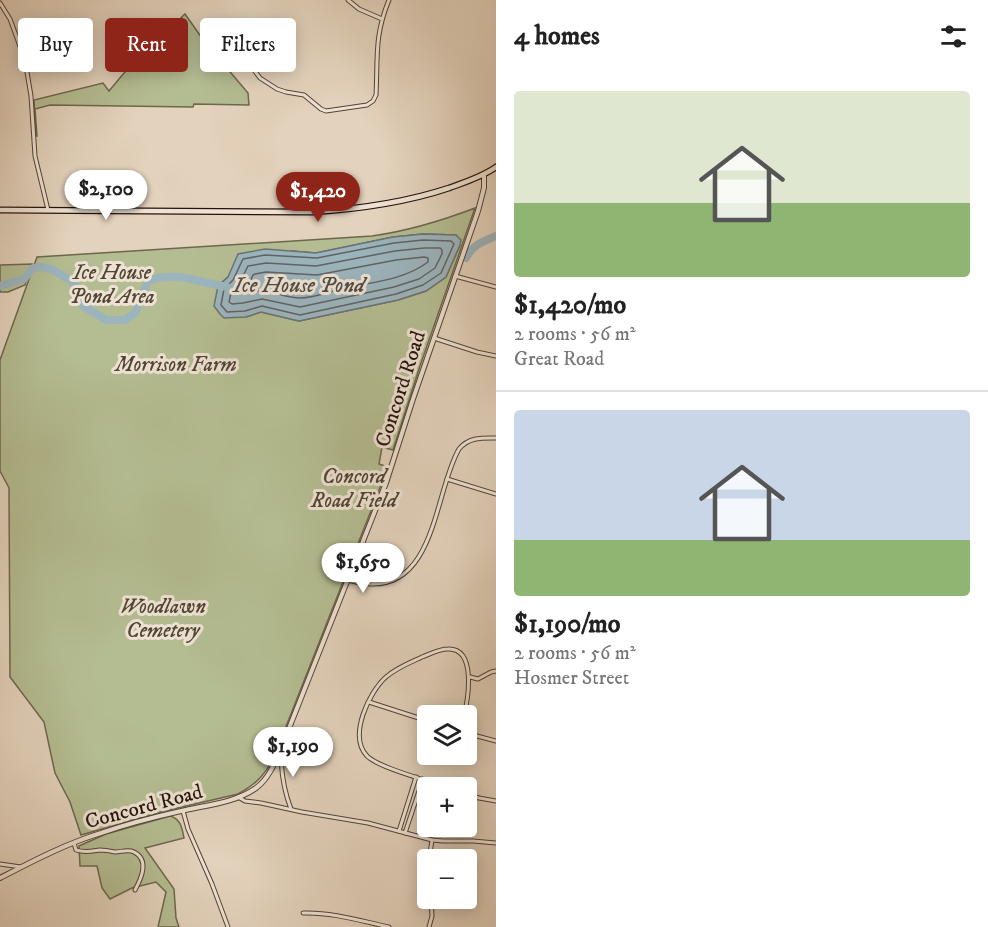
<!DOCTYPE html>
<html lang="en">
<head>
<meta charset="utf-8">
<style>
  :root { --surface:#fff; --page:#f2f2f2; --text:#222; --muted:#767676; --line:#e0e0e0; --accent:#8f2418 }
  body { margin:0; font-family:"IM FELL DW Pica",serif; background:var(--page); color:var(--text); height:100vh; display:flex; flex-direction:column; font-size:22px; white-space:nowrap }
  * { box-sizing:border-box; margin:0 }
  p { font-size:20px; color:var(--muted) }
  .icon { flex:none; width:33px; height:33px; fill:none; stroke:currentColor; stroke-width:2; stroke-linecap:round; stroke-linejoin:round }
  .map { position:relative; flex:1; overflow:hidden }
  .sheet { display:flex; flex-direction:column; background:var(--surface); width:492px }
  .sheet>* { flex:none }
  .guide { position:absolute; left:18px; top:18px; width:387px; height:54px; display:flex; gap:12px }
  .fabs { position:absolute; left:417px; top:705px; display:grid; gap:12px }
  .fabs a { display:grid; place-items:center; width:60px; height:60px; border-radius:6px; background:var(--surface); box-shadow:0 3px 15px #0003; font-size:30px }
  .price { position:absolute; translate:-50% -51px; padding:0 14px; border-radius:21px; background:#fff; color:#222; font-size:20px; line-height:39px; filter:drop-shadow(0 2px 3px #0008) }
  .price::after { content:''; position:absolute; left:50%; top:36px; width:18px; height:14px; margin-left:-9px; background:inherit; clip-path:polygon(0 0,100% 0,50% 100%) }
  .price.active { background:var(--accent); color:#fff }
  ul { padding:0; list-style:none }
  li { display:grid; align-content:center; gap:12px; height:318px; padding:0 18px }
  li+li { border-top:2px solid var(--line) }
  li span { display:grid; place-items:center; height:186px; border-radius:6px; color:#555 }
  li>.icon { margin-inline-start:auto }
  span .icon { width:108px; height:108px; fill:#fffc; stroke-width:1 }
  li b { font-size:26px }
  h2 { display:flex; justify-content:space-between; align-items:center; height:72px; padding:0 18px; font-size:26px }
  .tag { padding:0 21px; border-radius:6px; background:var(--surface); box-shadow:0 3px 15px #0003; font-size:21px; line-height:54px }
  .tag.active { background:var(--accent); color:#fff }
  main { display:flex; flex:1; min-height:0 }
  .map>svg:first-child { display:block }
  .green { fill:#b4bc91; stroke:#6d674e; stroke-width:1.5; fill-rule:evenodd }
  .water { fill:#9bb4bd; stroke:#6c7376; stroke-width:1.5 }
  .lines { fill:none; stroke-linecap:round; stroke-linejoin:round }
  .shore { stroke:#606364; stroke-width:1.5 }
  .river { stroke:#9bb4bd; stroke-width:8 }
  .minor-casing { stroke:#554237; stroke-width:5 }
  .tertiary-casing { stroke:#554237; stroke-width:6 }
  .secondary-casing { stroke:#26120b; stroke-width:7 }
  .minor { stroke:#ede2d3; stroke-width:3 }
  .tertiary { stroke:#ede2d3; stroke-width:4 }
  .secondary { stroke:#ede2d3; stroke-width:4.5 }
  .labels { text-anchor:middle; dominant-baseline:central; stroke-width:6; stroke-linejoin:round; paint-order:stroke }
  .park-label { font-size:21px; font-style:italic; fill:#514533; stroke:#ede2d3 }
  .street-label { font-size:21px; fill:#26120b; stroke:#ede2d3 }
  .water-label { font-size:22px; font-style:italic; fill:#4f4b49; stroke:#ede2d3 }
</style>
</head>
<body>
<main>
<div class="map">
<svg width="496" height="927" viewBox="0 0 496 927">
  <rect width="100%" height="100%" fill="#e3d2bc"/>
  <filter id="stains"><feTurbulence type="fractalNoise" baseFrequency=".00333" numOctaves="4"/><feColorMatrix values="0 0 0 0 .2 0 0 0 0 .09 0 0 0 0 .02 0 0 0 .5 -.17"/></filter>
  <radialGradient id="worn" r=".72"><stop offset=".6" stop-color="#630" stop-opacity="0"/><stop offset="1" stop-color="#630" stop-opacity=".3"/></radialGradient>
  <g class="green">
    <polygon points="185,14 204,41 248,93 249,105 194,104 193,107 50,105 35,109 37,136 36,136 34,100 103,83 109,91 124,73"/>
    <path d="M475,208l-55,158 -27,84 -11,-3 -3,17 9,3 -10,26 -102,259c-9,21 -18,31 -38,42l-73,17 -84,24 -11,-33 -15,-29 -11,-51 -34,-45 -1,-189 -9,-17v-111l37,-103 335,-21c36,-5 69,-15 103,-28zM423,234l33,1 4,10 -14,32 -20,14 -28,9 -99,21 -38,-9 -15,5 -28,-31 10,-9 64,-26 24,2 77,-16z"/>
    <polygon points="32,264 25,285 8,292 0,292 0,265"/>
    <path d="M170,816c11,3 12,12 14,22l-39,10 29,41 2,29 3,9h-21l8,-35 -10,-10 -24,6 -22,11 -8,-11 -5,-22h-17l-1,-20 27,-12z"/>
  </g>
  <polygon class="water" points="423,234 456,235 461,240 460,245 446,277 426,291 398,300 299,321 261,312 246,317 224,318 220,314 214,306 218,286 228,277 238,254 265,249 316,253 393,237"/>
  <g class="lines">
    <g class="shore">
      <polygon points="423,240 451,241 454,244 441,273 423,285 396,294 300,315 262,306 245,311 227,312 221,305 224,289 233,280 243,259 265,255 317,258 394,243"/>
      <polygon points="424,248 440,248 442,250 442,254 435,268 419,279 394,287 300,307 262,299 243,303 232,304 229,302 231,293 239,284 248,266 266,263 316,266 395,251"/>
      <path d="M424,257l4,1v4c-24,18 -55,20 -83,26 -14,3 -30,10 -45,10 -18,0 -32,-11 -50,-6l-3,-3 6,-14 2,-1 11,-2 51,3 79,-15z"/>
    </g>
    <g class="river">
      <path d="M466,258c8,-14 16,-16 30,-22"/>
      <path d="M0,286l24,-7 9,-11 9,-1 9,2 19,11 7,7 3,10 3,9 23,14h19l10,-7 13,-32c29,-11 52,2 79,6"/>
    </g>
    <defs>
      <g id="minor">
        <polyline points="348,0 359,9 382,19"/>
        <polyline points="0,3 10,19 25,60 31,96 35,156 48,210"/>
        <path d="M241,42c-8,-3 -18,-4 -18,-14l3,-5 7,-2 5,4 6,26 7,15 9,12 17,11 9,3 18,3 17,14 5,2 41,-6 6,-4 3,-6c2,-37 -2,-59 13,-95"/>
        <polyline points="455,276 496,287"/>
        <polyline points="434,338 477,352 496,356"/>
        <polyline points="447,479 496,494"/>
        <polyline points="351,572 375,583"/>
        <path d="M348,580c7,2 15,4 23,4 65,2 64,-94 88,-135 10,-12 23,-11 37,-11"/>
        <polyline points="470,677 478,679 491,672 496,671"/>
        <polyline points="369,702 428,721"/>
        <polyline points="466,733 496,741"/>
        <path d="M281,752c0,20 3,39 10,57"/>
        <path d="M448,788c-18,-7 -69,-20 -81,-32 -19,-20 2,-64 19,-79 10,-9 23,-14 36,-20 8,-3 17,-8 26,-8 29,-1 20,50 16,67"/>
        <polyline points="466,794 479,798 496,801"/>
        <polyline points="238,797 245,801 261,803 302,812 368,823 432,840 443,841 473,841 496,843"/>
        <polyline points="183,811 188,829 212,884 228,927"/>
        <polyline points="399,831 416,777"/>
        <polyline points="405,833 423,779"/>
        <path d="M74,843l2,7c9,3 15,1 24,0 5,0 10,1 15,2 6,0 13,-3 19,0 16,8 7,27 1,38"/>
        <polyline points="429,860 432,840"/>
        <polyline points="0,864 21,867"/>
        <path d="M303,913c29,-1 58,8 86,14"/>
        <polyline points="429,927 432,916 431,898"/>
      </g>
      <path id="tertiary" d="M0,878c33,-17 65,-34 101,-45 26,-9 53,-16 80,-22 25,-6 54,-8 75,-23 15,-11 21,-31 28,-47l102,-258 27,-84 65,-188 6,-23v-14"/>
      <path id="secondary" d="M0,210l312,2c47,-3 92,-9 137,-24 16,-6 33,-11 47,-21"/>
    </defs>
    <use href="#minor" class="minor-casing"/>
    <use href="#tertiary" class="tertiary-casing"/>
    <use href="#secondary" class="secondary-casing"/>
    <use href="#minor" class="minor"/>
    <use href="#tertiary" class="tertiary"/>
    <use href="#secondary" class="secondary"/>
  </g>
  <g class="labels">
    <g class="park-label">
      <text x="112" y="273">Ice House<tspan x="112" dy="24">Pond Area</tspan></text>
      <text x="176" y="365">Morrison Farm</text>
      <text x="354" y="477">Concord<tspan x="354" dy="24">Road Field</tspan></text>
      <text x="163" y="607">Woodlawn<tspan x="163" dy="24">Cemetery</tspan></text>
    </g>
    <g class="street-label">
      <text transform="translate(401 389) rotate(-72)">Concord Road</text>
      <text transform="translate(144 807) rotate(-15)">Concord Road</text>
    </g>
    <g class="water-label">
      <text x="299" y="285">Ice House Pond</text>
    </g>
  </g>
  <rect width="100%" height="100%" filter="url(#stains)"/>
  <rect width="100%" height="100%" fill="url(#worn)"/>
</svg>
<div class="fabs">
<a><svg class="icon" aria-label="layers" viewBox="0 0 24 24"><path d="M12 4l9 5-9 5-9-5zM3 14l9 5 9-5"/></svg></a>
<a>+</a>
<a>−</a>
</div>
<b class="price" style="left:106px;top:221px">$2,100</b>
<b class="price active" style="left:318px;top:223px">$1,420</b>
<b class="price" style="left:363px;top:594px">$1,650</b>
<b class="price" style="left:293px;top:778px">$1,190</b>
<div class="guide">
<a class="tag">Buy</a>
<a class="tag active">Rent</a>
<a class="tag">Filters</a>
</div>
</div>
<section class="sheet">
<h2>4 homes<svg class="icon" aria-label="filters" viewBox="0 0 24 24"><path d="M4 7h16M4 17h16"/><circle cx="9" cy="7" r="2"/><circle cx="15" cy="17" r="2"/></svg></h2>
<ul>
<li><span style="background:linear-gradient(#dfe7d0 60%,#8fb573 0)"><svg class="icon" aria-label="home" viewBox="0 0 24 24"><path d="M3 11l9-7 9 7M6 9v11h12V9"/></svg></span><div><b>$1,420/mo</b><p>2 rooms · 56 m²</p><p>Great Road</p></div></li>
<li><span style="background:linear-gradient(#c9d6e8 70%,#8fb573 0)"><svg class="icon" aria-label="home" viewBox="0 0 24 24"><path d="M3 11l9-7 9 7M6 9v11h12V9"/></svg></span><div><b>$1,190/mo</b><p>2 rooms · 56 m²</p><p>Hosmer Street</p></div></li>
</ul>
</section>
</main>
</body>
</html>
